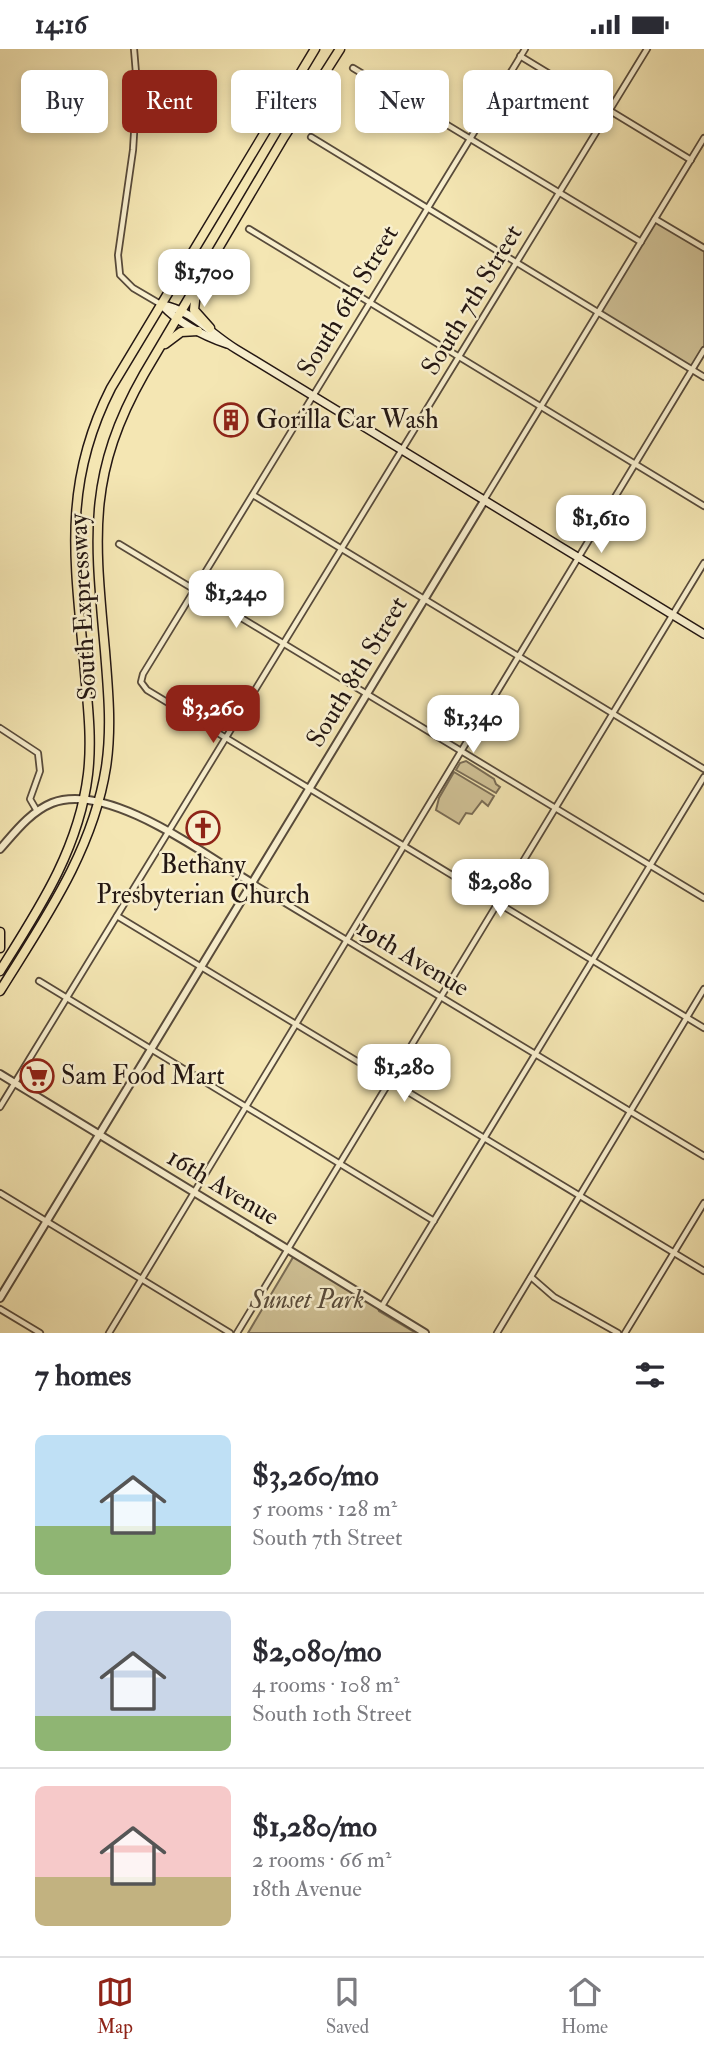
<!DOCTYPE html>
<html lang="en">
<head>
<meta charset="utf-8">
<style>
  :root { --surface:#fff; --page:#f2f2f3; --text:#2b2b33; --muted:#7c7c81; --line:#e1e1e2; --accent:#8f2418 }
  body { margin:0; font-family:"IM FELL Double Pica",serif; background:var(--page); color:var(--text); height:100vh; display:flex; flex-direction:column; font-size:26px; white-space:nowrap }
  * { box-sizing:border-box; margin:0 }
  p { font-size:23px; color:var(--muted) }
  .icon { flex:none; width:38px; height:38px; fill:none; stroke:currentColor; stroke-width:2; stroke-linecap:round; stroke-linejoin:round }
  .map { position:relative; height:1284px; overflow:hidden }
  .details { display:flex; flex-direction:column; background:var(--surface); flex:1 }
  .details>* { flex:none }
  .hud { position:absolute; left:21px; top:21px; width:663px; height:63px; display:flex; gap:14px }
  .price { position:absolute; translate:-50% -60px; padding:0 16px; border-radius:14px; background:#fff; color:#222; font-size:23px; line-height:46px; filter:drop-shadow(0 2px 4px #0008) }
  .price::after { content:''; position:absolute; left:50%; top:42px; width:21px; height:16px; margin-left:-10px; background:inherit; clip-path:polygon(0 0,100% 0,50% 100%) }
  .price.active { background:var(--accent); color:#fff }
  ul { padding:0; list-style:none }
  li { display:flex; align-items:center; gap:21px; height:175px; padding:0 35px }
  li+li { border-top:2px solid var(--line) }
  li span { display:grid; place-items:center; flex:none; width:196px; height:140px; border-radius:10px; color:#555 }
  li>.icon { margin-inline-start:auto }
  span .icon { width:84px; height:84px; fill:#fffc; stroke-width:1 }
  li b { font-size:30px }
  h2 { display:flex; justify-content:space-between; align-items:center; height:84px; padding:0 35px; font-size:30px }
  .pill { padding:0 24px; border-radius:10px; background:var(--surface); box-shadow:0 4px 10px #0003; font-size:24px; line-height:63px }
  .pill.active { background:var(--accent); color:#fff }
  .status { display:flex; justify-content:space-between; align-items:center; height:49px; padding:0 35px; background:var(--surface); direction:ltr }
  .status svg { height:19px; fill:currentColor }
  .menu { display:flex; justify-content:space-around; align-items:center; height:98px; border-top:2px solid var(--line); background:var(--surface); font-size:19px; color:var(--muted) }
  .menu a { display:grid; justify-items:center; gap:4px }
  .menu .active { color:var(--accent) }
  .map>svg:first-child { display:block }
  .green { fill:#d1c398; stroke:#7a6d56; stroke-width:2 }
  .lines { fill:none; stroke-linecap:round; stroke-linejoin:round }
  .minor-casing { stroke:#584b3b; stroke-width:8 }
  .tertiary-casing { stroke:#584b3b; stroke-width:10 }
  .secondary-casing { stroke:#241713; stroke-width:10 }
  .primary-casing { stroke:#241713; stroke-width:11 }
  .minor { stroke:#f8efce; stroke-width:4.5 }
  .tertiary { stroke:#f8efce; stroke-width:6 }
  .secondary { stroke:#f8efce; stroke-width:7 }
  .primary { stroke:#f4e6b3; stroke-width:8 }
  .labels { text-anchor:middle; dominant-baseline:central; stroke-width:5; stroke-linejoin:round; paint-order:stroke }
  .street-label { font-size:26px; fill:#241713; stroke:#f8efce }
  .poi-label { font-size:26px; fill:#241713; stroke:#f8efce; text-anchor:start }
  .park-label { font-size:26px; font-style:italic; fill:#584b3b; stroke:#f8efce }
</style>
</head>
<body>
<div class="status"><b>14:16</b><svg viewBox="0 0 49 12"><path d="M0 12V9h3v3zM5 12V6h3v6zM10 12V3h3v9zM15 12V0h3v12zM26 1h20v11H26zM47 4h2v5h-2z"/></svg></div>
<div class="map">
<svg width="704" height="1284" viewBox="0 0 704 1284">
  <rect width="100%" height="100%" fill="#f4e6b3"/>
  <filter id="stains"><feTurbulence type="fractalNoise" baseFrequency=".00286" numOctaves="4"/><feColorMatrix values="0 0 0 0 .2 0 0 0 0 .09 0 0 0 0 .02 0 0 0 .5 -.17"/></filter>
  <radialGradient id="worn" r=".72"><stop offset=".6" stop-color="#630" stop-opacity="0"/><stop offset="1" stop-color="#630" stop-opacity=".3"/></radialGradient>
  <g class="green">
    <polygon points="655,170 704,199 704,301 692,321 598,264"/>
    <polygon points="466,712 494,730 496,735 500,738 496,744 456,721 460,714"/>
    <polygon points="454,723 494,747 488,757 482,752 472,765 466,764 459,775 436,761 439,749"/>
    <polygon points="295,1205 376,1254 379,1262 416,1284 248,1284"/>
  </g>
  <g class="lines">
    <defs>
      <g id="minor">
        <polyline points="134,0 137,36 133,101 118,206 120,226 133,239 162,256"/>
        <polyline points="525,0 143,625 141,633 147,641 704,979"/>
        <polyline points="520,7 691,111"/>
        <polyline points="353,19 641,193"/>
        <polyline points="311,88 704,328"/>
        <polyline points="655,170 704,199"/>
        <polyline points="249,180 704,457"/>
        <polyline points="253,446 704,720"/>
        <polyline points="484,451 704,89"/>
        <polyline points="119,495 704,849"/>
        <polyline points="0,679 38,704 40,722 30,750 37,762"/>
        <polyline points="252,834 704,1107"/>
        <polyline points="117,867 704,1222"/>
        <polyline points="39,932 434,1172"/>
        <polyline points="0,1058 647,0"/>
        <polyline points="0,1144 230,1284"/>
        <polyline points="531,1228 554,1248 618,1284"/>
        <polyline points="382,1257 704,728"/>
        <polyline points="0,1260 40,1284"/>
        <polyline points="109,1284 704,301"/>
        <polyline points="237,1284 704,514"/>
        <polyline points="497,1284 704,940"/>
        <polyline points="625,1284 704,1154"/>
      </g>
      <g id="tertiary">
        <path d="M0,800c15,-17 30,-37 52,-46 56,-22 153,52 200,80"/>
        <polyline points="0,1025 425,1284"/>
        <polyline points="0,1249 484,452"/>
      </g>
      <g id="secondary">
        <path d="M162,256c30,5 49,29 74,44l468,285"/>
        <path d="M163,257c16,17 41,30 64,38"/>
      </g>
      <g id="primary">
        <polyline points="196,243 194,261 210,279"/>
        <polyline points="165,295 181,283 198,282"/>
        <polyline points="0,883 0,899"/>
        <path d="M0,922c39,-62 79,-122 88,-197 4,-34 0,-67 -3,-101 -9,-106 -25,-185 26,-285l204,-339"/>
        <path d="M0,942c44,-71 93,-140 106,-224 6,-39 2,-78 -1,-116 -10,-112 -19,-175 39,-277l140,-237 56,-88"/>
      </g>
    </defs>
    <use href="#minor" class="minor-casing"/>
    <use href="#tertiary" class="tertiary-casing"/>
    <use href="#secondary" class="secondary-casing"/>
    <use href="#primary" class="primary-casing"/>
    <use href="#minor" class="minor"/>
    <use href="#tertiary" class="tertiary"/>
    <use href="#secondary" class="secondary"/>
    <use href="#primary" class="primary"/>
  </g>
  <defs>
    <symbol id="building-ring" viewBox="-11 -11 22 22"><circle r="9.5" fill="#f8efce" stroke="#8f2418" stroke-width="1.5"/><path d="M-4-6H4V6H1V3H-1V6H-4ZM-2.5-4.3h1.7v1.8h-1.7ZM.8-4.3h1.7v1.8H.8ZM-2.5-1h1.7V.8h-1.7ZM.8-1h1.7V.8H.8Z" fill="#8f2418"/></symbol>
    <symbol id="church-ring" viewBox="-11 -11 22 22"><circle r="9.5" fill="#f8efce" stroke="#8f2418" stroke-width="1.5"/><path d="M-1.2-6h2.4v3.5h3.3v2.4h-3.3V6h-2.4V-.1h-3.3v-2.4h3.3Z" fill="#8f2418"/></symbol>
    <symbol id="supermarket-ring" viewBox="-11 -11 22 22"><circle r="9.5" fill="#f8efce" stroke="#8f2418" stroke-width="1.5"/><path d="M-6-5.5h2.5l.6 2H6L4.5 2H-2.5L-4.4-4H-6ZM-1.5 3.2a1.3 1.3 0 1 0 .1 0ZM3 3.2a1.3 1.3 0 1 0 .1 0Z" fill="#8f2418"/></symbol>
  </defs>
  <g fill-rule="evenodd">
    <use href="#building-ring" x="212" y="352" width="38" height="38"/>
    <use href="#church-ring" x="184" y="760" width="38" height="38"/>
    <use href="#supermarket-ring" x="18" y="1008" width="38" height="38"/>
  </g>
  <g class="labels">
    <g class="street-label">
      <text transform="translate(472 251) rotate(-59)">South 7th Street</text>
      <text transform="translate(348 252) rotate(-59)">South 6th Street</text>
      <text transform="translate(83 558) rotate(-93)">South Expressway</text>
      <text transform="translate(357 623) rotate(-59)">South 8th Street</text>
      <text transform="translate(413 909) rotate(31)">19th Avenue</text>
      <text transform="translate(223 1138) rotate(31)">16th Avenue</text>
    </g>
    <g class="poi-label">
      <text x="256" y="371">Gorilla Car Wash</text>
      <text x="203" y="816" text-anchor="middle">Bethany<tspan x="203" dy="30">Presbyterian Church</tspan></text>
      <text x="61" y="1027">Sam Food Mart</text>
    </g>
    <g class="park-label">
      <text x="307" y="1251">Sunset Park</text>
    </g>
  </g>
  <rect width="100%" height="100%" filter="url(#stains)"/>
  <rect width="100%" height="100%" fill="url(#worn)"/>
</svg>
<b class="price" style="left:204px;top:260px">$1,700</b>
<b class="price" style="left:601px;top:506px">$1,610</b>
<b class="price" style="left:236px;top:581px">$1,240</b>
<b class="price active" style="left:213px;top:696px">$3,260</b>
<b class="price" style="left:473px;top:706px">$1,340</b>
<b class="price" style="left:500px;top:870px">$2,080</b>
<b class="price" style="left:404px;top:1055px">$1,280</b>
<div class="hud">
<a class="pill">Buy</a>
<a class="pill active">Rent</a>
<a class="pill">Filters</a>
<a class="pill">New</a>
<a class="pill">Apartment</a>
</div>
</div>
<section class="details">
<h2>7 homes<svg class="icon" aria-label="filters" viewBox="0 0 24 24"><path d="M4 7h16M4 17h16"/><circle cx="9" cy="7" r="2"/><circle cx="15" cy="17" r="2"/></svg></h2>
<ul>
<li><span style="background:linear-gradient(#bfe0f5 65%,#8fb573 0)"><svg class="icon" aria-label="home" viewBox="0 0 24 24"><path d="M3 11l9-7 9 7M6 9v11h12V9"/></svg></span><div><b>$3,260/mo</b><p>5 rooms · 128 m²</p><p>South 7th Street</p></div></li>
<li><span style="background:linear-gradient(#c9d6e8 75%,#8fb573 0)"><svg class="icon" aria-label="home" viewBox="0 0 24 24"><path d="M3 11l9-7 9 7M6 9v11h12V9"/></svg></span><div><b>$2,080/mo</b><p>4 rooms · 108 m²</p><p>South 10th Street</p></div></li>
<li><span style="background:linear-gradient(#f6c9c9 65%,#c2b280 0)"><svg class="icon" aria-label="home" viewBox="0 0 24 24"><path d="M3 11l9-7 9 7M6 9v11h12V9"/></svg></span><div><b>$1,280/mo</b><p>2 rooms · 66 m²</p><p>18th Avenue</p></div></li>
</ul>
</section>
<nav class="menu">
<a class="active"><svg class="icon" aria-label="map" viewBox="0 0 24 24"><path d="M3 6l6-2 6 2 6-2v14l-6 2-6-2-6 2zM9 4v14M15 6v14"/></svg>Map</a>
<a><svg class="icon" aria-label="saved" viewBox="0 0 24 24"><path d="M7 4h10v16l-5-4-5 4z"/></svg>Saved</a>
<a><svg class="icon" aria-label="home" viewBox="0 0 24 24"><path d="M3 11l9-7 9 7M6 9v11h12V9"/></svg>Home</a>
</nav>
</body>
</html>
